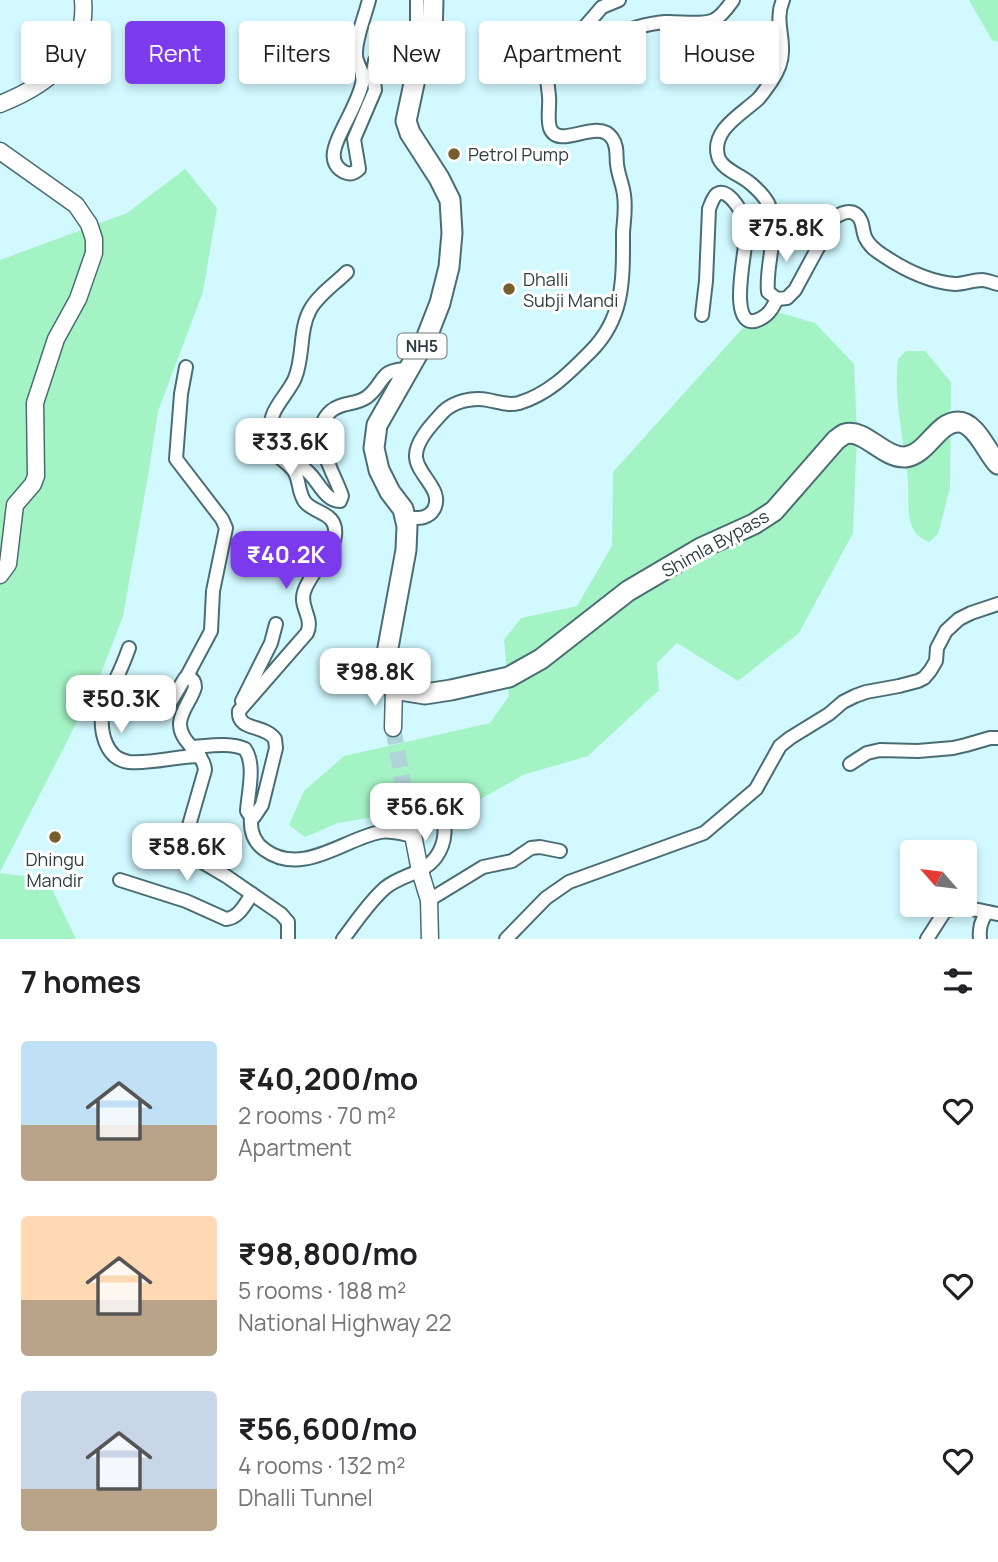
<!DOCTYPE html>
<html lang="en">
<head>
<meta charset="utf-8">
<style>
  :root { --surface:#fff; --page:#f2f2f2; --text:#202124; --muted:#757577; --accent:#7c3aed }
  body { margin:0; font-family:Manrope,sans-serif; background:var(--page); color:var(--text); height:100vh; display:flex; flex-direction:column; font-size:26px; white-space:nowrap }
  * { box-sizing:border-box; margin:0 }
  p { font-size:23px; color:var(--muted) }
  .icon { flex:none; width:38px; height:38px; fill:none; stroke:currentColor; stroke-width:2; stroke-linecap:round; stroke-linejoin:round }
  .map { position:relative; height:939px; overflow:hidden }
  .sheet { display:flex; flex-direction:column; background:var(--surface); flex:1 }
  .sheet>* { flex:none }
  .banner { position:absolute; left:21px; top:21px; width:957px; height:63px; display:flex; gap:14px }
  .needle { width:46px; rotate:298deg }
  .fabs { position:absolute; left:900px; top:840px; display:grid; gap:14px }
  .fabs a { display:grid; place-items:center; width:77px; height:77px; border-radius:7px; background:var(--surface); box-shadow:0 4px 10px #0003; font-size:35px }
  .price { position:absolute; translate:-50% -60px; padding:0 16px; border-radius:14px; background:#fff; color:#222; font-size:23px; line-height:46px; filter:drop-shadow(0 2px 4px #0008) }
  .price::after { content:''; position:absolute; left:50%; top:42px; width:21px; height:16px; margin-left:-10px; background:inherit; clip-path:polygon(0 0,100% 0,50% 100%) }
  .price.selected { background:var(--accent); color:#fff }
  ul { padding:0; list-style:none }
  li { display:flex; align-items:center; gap:21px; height:175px; padding:0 21px }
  li span { display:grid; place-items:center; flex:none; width:196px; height:140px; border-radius:7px; color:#555 }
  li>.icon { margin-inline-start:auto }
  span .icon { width:84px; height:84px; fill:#fffc; stroke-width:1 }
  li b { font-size:30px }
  h2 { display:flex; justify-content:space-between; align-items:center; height:84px; padding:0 21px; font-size:30px }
  .chip { padding:0 24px; border-radius:7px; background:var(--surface); box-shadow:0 4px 10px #0003; font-size:24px; line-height:63px }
  .chip.selected { background:var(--accent); color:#fff }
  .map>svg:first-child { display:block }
  .green { fill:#a4f3c5 }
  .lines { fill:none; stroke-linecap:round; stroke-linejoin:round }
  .major-tunnel { stroke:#b0d4d9; stroke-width:16; stroke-dasharray:16 8; stroke-linecap:butt }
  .minor-casing { stroke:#4a6d73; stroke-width:16 }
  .major-casing { stroke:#4a6d73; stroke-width:19 }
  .highway-casing { stroke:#4a6d73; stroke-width:23 }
  .minor { stroke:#fff; stroke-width:12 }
  .major { stroke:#fff; stroke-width:16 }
  .highway { stroke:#fff; stroke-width:19 }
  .poi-dot { fill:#765e2e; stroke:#fff; stroke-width:2.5 }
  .labels { text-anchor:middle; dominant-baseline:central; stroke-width:6; stroke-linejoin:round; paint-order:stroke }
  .shield { fill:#fff; stroke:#6d7879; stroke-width:2 }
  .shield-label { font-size:16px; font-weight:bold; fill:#2e3e40 }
  .poi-label { font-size:18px; fill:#2e3e40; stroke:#fff; text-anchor:start }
  .street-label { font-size:18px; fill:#2e3e40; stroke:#fff }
</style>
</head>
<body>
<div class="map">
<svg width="998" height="939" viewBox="0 0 998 939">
  <rect width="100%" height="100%" fill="#d1f9ff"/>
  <g class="green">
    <polygon points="969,0 998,0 998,42 992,40"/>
    <polygon points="185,169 217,208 203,292 158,411 148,476 123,616 98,681 0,872 0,260 127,213"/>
    <polygon points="774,311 815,323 854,364 857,433 853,533 799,633 738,681 677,643 657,663 659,690 588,756 523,775 442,821 374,817 338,823 305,837 289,825 304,791 344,756 490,723 509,696 504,640 521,618 577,606 612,546 613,472 750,320"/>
    <path d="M906,351h19l26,31 -1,106 -12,46 -9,8c-6,-2 -13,-7 -16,-13 -7,-13 -4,-36 -5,-50 -4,-40 -15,-80 -10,-120z"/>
    <polygon points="0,873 47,879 76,939 0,939"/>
  </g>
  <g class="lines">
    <polyline class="major-tunnel" points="393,728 409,814"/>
    <defs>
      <g id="minor">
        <path d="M369,0c-4,16 -13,37 -13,53 -1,11 9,17 6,31 -3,13 -11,28 -17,40 -7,15 -21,37 -1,48 7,3 10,1 15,-3l-5,-30 21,-49 -2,-18 2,-11 11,-13 18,-9 11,-10 2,-4v-25"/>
        <path d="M783,0c-8,18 0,34 -1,52 0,11 -5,21 -11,30 -4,5 -8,12 -13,17 -16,15 -47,31 -40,57 3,13 23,19 32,27 6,5 14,13 18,20 13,27 -3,60 0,89l9,7 10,-1 8,-8 39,-72c10,-7 21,-10 27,3 2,5 2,11 4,16 4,9 11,14 19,19 21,14 45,26 71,28 9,0 18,-4 27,-4 5,0 11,3 16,4"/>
        <polyline points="546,69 542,62 546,51 553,44 583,29 602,7 619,0"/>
        <path d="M347,272c-12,12 -29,23 -37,38 -11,20 -6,46 -15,68 -7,17 -27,32 -24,52 3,17 28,32 39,44 9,9 16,27 30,27l2,-5c-8,-25 -36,-63 -11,-85 10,-9 25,-6 36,-14 19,-15 11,-28 42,-28"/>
        <path d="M702,315l4,-34 3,-72c2,-5 4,-12 8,-15 13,-7 28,23 30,33 2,11 -24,110 13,92 9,-4 13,-12 17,-20"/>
        <polyline points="186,367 181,394 176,459 222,519 226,528 213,591 211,631 187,676"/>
        <path d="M405,518c11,0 23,2 29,-9 10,-19 -17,-34 -18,-52 -1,-16 17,-34 27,-45 11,-11 30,-15 45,-12 11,2 20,6 31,3 30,-9 50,-30 72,-52 34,-34 32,-74 32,-119 1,-12 3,-24 1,-37 -1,-10 -6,-20 -7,-31 -1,-8 1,-18 -5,-26 -15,-21 -53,13 -62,-10 -3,-10 0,-22 -1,-32 -1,-9 -2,-17 -3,-26 2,-5 4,-11 9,-14 8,-7 21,-8 31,-11 26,-8 51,-21 79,-23 15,-1 35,4 49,-2 8,-4 14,-13 19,-20"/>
        <path d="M129,648c-4,11 -8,21 -13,31 -5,10 -11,19 -13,30 -4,21 2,50 26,53 24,2 47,-6 71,-6"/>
        <polyline points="242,701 271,643 276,624"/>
        <path d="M164,713l21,-35 4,-1c4,2 6,5 6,10 -3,12 -14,23 -15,36 -1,20 24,29 25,47l-17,59 -1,13 4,10 8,8 27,16 55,38 7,8v17"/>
        <path d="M191,747c17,-1 39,-5 54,2 11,16 3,44 2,62l4,6h3l8,-12 14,-57 -1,-9c-11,-15 -38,-8 -36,-28l68,-78c7,-15 -8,-26 -3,-41 5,-18 29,-39 31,-56 3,-24 -20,-22 -30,-34 -7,-9 -5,-22 -11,-31 -7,-10 -20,-15 -26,-27l4,-10"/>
        <polyline points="850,764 867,753 880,750 918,751 953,748 966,745 990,738 998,738"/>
        <path d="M251,817c-1,13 2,25 14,33 37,27 79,-11 115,-18 11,-2 23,2 33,4"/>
        <path d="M120,880l66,21 40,18c13,-1 19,-15 26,-25"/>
        <polyline points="429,900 483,867 512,861 531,848 540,847 560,851"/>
        <path d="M343,939c13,-17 26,-37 42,-51 15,-13 39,-14 51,-31 8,-11 16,-39 -4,-41 -8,0 -15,3 -21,6"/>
        <polyline points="506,939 546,898 569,882 704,833 756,789 780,746 790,738 829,714 843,702 855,696 866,692 899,686 918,681 924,678 930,671 936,661 937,648 946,631 959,619 971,613 998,604"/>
        <path d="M927,939l18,-28c18,-6 35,0 53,3"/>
        <path d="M980,939c-1,-11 1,-18 7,-27"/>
      </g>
      <g id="major">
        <path d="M0,104c46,-18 88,-48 83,-104"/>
        <polyline points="0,151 76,205 89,224 94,239 94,253 78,299 56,339 35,403 36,476 33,484 15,505 8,564 0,575"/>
        <polyline points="393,728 394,689"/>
        <polyline points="409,814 420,871 429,900 430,939"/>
      </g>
      <path id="highway" d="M433,0l-1,37 -17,42 -9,42 4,12 29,45 11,22 2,33 -3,34 -9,36 -14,36 -49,86 -3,23 5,22 11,22 13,17 4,17 -1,24 -19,103 -1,17 8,19 31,5 26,-4 58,-13 32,-18 87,-68 73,-43 53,-24 20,-13 62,-71c3,-2 6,-5 9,-6 19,-6 38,24 60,23 22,-2 32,-35 53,-35 18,0 29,31 40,42"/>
    </defs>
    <use href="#minor" class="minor-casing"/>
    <use href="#major" class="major-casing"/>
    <use href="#highway" class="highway-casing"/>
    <use href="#minor" class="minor"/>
    <use href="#major" class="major"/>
    <use href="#highway" class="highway"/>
  </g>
  <g class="poi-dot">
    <circle cx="454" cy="154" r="7"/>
    <circle cx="509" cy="289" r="7"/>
    <circle cx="55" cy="837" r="7"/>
  </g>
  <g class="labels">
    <rect class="shield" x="397.5" y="333.5" width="49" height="25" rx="5"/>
    <g class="shield-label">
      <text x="422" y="346">NH5</text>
    </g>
    <g class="poi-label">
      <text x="468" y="154">Petrol Pump</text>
      <text x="523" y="279">Dhalli<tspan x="523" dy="21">Subji Mandi</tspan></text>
      <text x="55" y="859" text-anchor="middle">Dhingu<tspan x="55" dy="21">Mandir</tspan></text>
    </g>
    <g class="street-label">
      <text transform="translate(715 543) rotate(-29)">Shimla Bypass</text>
    </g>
  </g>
</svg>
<div class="fabs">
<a><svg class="needle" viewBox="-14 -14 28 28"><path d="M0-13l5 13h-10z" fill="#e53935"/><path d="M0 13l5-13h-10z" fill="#757577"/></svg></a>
</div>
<b class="price" style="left:786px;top:264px">₹75.8K</b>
<b class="price" style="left:290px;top:478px">₹33.6K</b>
<b class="price selected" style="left:286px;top:591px">₹40.2K</b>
<b class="price" style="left:375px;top:708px">₹98.8K</b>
<b class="price" style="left:121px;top:735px">₹50.3K</b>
<b class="price" style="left:425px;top:843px">₹56.6K</b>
<b class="price" style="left:187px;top:883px">₹58.6K</b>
<div class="banner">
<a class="chip">Buy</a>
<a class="chip selected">Rent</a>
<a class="chip">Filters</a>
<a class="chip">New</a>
<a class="chip">Apartment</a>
<a class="chip">House</a>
</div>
</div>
<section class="sheet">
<h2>7 homes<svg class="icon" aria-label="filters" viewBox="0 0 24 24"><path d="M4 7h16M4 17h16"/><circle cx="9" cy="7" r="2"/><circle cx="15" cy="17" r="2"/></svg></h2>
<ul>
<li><span style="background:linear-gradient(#bfe0f5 60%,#b9a48a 0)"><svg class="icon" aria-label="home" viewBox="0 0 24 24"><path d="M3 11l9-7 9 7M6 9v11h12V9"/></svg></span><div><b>₹40,200/mo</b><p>2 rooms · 70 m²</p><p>Apartment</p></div><svg class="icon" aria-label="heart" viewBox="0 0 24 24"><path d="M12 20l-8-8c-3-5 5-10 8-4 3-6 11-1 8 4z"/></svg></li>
<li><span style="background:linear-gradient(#ffd9b3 60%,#b9a48a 0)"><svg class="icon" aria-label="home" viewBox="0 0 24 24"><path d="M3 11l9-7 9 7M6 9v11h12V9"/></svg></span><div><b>₹98,800/mo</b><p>5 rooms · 188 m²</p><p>National Highway 22</p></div><svg class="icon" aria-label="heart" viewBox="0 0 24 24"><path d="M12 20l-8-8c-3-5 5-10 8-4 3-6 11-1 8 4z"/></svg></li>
<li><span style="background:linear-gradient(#c9d6e8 70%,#b9a48a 0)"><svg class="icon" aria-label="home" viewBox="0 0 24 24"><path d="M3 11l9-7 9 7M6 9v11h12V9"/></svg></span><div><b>₹56,600/mo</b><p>4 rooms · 132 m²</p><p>Dhalli Tunnel</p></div><svg class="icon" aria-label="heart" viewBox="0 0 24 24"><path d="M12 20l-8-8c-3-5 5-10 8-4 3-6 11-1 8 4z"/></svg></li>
</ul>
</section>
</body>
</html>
